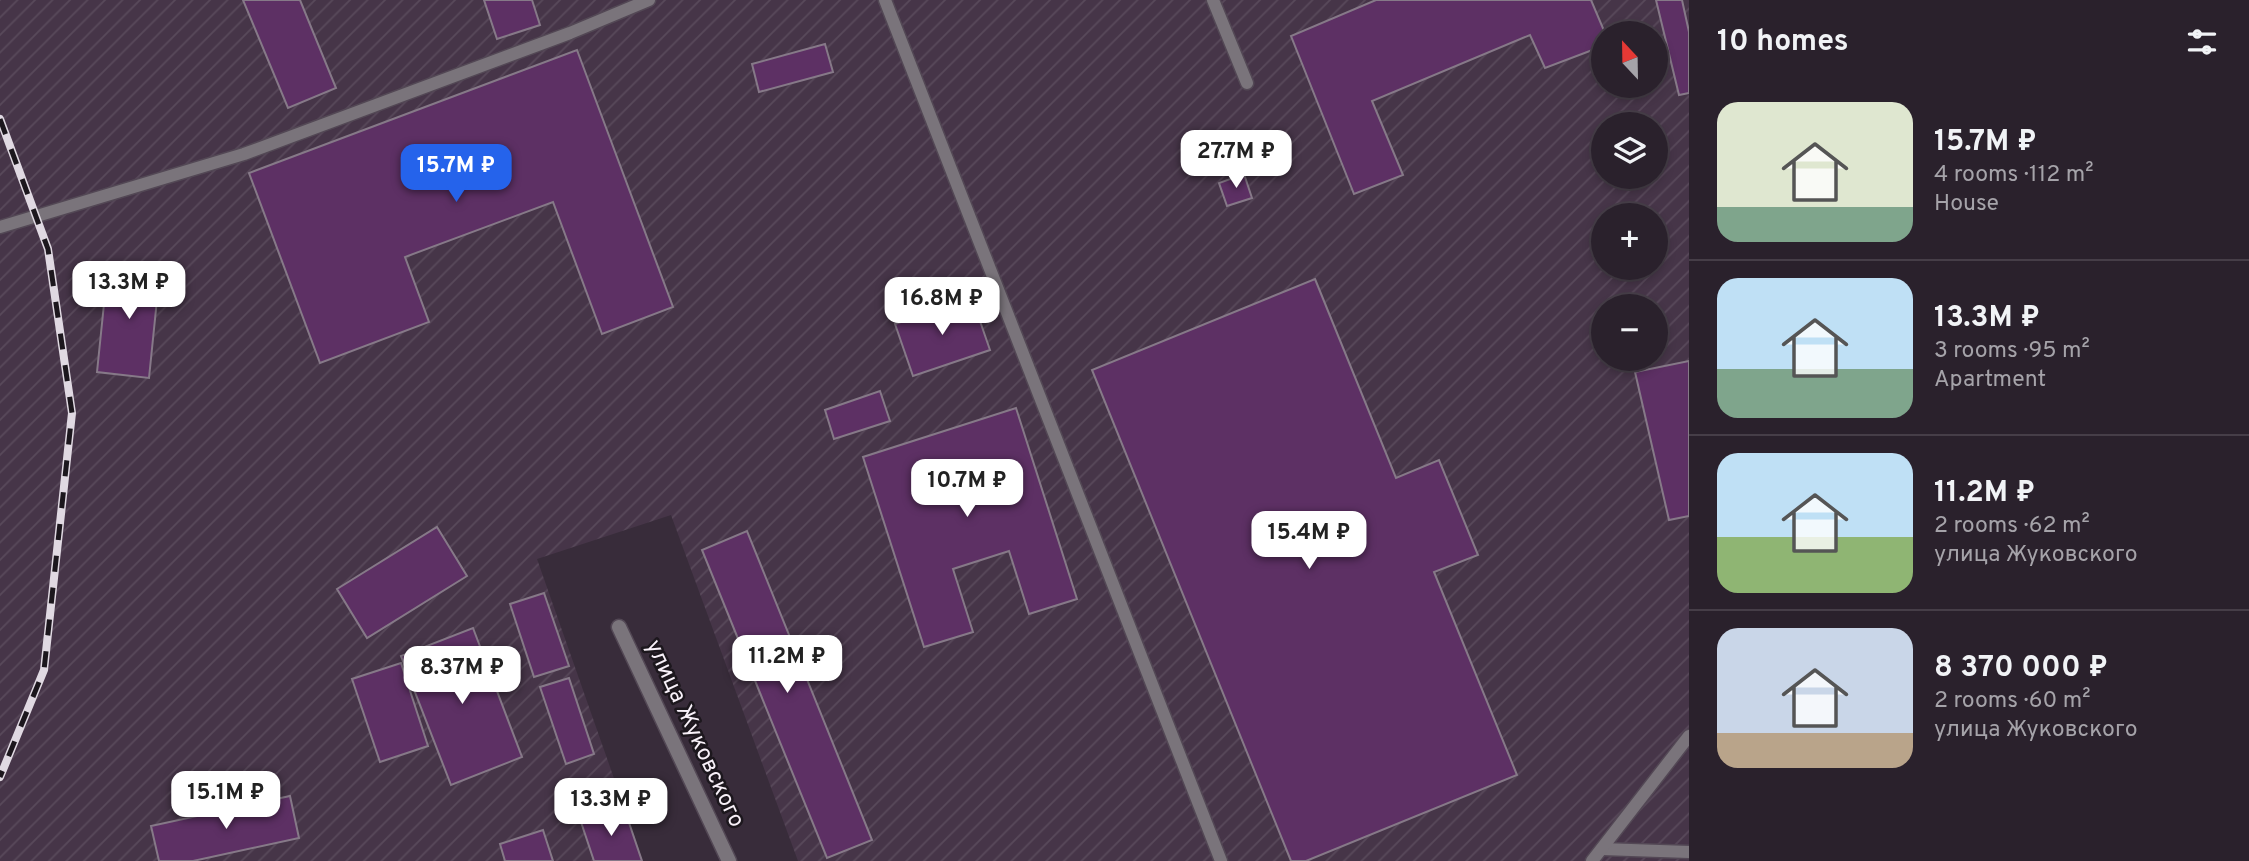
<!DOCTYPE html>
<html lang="en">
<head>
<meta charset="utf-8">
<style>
  :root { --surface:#2a212c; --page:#322934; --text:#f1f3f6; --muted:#a5a3a9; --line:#463e48; --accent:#2563eb }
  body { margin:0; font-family:Overpass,sans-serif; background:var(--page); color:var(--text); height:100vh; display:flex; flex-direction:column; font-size:26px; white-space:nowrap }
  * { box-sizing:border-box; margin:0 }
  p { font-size:23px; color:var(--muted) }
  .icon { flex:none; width:38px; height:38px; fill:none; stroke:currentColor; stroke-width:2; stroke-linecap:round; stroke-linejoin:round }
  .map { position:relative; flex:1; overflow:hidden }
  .drawer { display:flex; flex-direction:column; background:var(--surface); width:560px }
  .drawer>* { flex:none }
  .needle { width:46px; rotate:338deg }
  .controls { position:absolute; left:1591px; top:21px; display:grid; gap:14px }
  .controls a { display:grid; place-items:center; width:77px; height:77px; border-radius:50%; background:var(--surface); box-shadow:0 4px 10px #0003,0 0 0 2px var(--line); font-size:35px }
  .price { position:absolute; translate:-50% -60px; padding:0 16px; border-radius:14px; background:#fff; color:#222; font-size:23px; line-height:46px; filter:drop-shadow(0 2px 4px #0008) }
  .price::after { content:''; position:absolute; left:50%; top:42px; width:21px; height:16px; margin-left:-10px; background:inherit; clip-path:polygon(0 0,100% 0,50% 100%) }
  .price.active { background:var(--accent); color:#fff }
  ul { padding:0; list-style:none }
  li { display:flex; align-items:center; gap:21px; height:175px; padding:0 28px }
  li+li { border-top:2px solid var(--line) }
  li span { display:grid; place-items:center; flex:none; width:196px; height:140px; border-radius:21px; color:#555 }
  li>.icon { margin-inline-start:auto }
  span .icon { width:84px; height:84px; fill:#fffc; stroke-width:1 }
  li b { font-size:30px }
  h2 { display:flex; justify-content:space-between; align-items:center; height:84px; padding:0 28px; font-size:30px }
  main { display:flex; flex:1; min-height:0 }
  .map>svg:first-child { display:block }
  .industrial { fill:url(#industrial-furrows); fill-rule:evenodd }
  .building { fill:#5d3064; stroke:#867988; stroke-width:2 }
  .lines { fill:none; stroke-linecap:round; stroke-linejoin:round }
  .service-casing { stroke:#534855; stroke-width:15 }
  .minor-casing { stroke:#534855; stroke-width:17 }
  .service { stroke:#7a747b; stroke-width:12 }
  .minor { stroke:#7a747b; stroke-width:14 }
  .rail-casing { stroke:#e0d9e2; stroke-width:8 }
  .rail { stroke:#1c171d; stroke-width:5; stroke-dasharray:16; stroke-linecap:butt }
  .labels { text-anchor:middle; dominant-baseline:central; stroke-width:5; stroke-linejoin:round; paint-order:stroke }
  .street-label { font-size:23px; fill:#f8f1f9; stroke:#1c171d }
</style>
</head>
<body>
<main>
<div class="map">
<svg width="1689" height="861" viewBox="0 0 1689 861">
  <defs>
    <pattern id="industrial-furrows" width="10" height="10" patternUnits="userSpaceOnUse" patternTransform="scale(1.75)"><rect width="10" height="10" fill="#463548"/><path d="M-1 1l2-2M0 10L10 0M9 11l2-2" fill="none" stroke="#58495a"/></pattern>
  </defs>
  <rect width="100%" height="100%" fill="#382c3a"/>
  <path class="industrial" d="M0,0h1689v861h-891l-127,-346 -134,44 106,302h-643zM1603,33h53v53h-53zM1603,124h53v53h-53zM1603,215h53v53h-53zM1603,306h53v53h-53z"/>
  <g class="building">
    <polygon points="243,0 300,0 336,88 288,108"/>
    <polygon points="484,0 532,0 540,25 497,39"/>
    <polygon points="1376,0 1591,0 1605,33 1603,33 1603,46 1545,68 1530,35 1372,101 1403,175 1354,194 1291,36"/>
    <polygon points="1656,0 1682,0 1689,32 1689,93 1679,95"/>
    <polygon points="825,44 833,72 759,92 752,64"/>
    <polygon points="577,50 673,307 602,334 553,202 405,257 429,322 320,363 249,173"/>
    <polygon points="1244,174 1252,198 1227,206 1219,183"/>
    <polygon points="108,265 160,270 149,378 97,372"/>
    <polygon points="1315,279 1396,478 1439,460 1478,555 1434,572 1517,775 1306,861 1291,861 1092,370"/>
    <polygon points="972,298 990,350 913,376 895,324"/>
    <polygon points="1689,361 1689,516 1669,520 1635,372"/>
    <polygon points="880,391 890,421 834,439 825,410"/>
    <polygon points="1016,408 1077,599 1029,614 1009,551 953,569 973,632 924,647 863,457"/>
    <polygon points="437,527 467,576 367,638 337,589"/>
    <polygon points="747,531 872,840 827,858 702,550"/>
    <polygon points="544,593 569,666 534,677 510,604"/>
    <polygon points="473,628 522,757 451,785 401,656"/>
    <polygon points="401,663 428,746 380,762 352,679"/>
    <polygon points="569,678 594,754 566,764 540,687"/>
    <polygon points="290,796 299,838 193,861 159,861 151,826"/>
    <polygon points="624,808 642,861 594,861 581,822"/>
    <polygon points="543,830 553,861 505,861 500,844"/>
  </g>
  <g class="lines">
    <defs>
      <g id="service">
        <polyline points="885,0 1221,861"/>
        <polyline points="1213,0 1247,83"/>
        <polyline points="0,227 244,154 570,33 649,0"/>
        <polyline points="1602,849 1689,852"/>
        <polyline points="1592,861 1689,736"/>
      </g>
      <polyline id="minor" points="619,627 729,861"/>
    </defs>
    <use href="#service" class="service-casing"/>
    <use href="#minor" class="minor-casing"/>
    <use href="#service" class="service"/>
    <use href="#minor" class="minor"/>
    <defs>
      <polyline id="rail" points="0,119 48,249 72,413 44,670 0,777"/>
    </defs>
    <use href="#rail" class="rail-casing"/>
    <use href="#rail" class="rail"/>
  </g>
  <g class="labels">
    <g class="street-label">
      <text transform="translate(694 734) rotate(65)">улица Жуковского</text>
    </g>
  </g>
</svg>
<div class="controls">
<a><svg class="needle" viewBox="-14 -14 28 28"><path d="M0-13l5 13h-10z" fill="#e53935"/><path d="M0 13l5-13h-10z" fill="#a5a3a9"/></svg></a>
<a><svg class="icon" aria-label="layers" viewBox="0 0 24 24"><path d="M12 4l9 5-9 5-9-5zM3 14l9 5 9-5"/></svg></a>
<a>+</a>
<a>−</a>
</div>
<b class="price" style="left:1236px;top:190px">27.7M ₽</b>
<b class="price active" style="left:456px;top:204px">15.7M ₽</b>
<b class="price" style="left:129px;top:321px">13.3M ₽</b>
<b class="price" style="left:942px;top:337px">16.8M ₽</b>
<b class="price" style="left:967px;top:519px">10.7M ₽</b>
<b class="price" style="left:1309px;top:571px">15.4M ₽</b>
<b class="price" style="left:787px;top:695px">11.2M ₽</b>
<b class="price" style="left:462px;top:706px">8.37M ₽</b>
<b class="price" style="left:226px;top:831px">15.1M ₽</b>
<b class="price" style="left:611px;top:838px">13.3M ₽</b>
</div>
<section class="drawer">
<h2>10 homes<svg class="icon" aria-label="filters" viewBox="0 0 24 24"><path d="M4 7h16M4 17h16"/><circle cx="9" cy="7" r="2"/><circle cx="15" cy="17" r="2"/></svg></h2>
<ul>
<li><span style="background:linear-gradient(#dfe7d0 75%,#7fa58c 0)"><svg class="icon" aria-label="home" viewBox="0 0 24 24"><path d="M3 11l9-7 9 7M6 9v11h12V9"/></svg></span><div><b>15.7M ₽</b><p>4 rooms · 112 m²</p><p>House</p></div></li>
<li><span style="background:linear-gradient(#bfe0f5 65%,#7fa58c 0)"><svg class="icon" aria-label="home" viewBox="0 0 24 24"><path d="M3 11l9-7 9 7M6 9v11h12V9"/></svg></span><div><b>13.3M ₽</b><p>3 rooms · 95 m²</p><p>Apartment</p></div></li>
<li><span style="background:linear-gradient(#bfe0f5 60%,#8fb573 0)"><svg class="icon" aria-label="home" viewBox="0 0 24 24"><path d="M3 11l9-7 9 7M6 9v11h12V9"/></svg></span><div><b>11.2M ₽</b><p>2 rooms · 62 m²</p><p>улица Жуковского</p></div></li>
<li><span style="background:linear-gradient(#c9d6e8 75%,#b9a48a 0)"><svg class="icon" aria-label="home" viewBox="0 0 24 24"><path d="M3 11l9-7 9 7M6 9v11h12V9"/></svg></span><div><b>8 370 000 ₽</b><p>2 rooms · 60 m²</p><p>улица Жуковского</p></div></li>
</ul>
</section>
</main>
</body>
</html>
